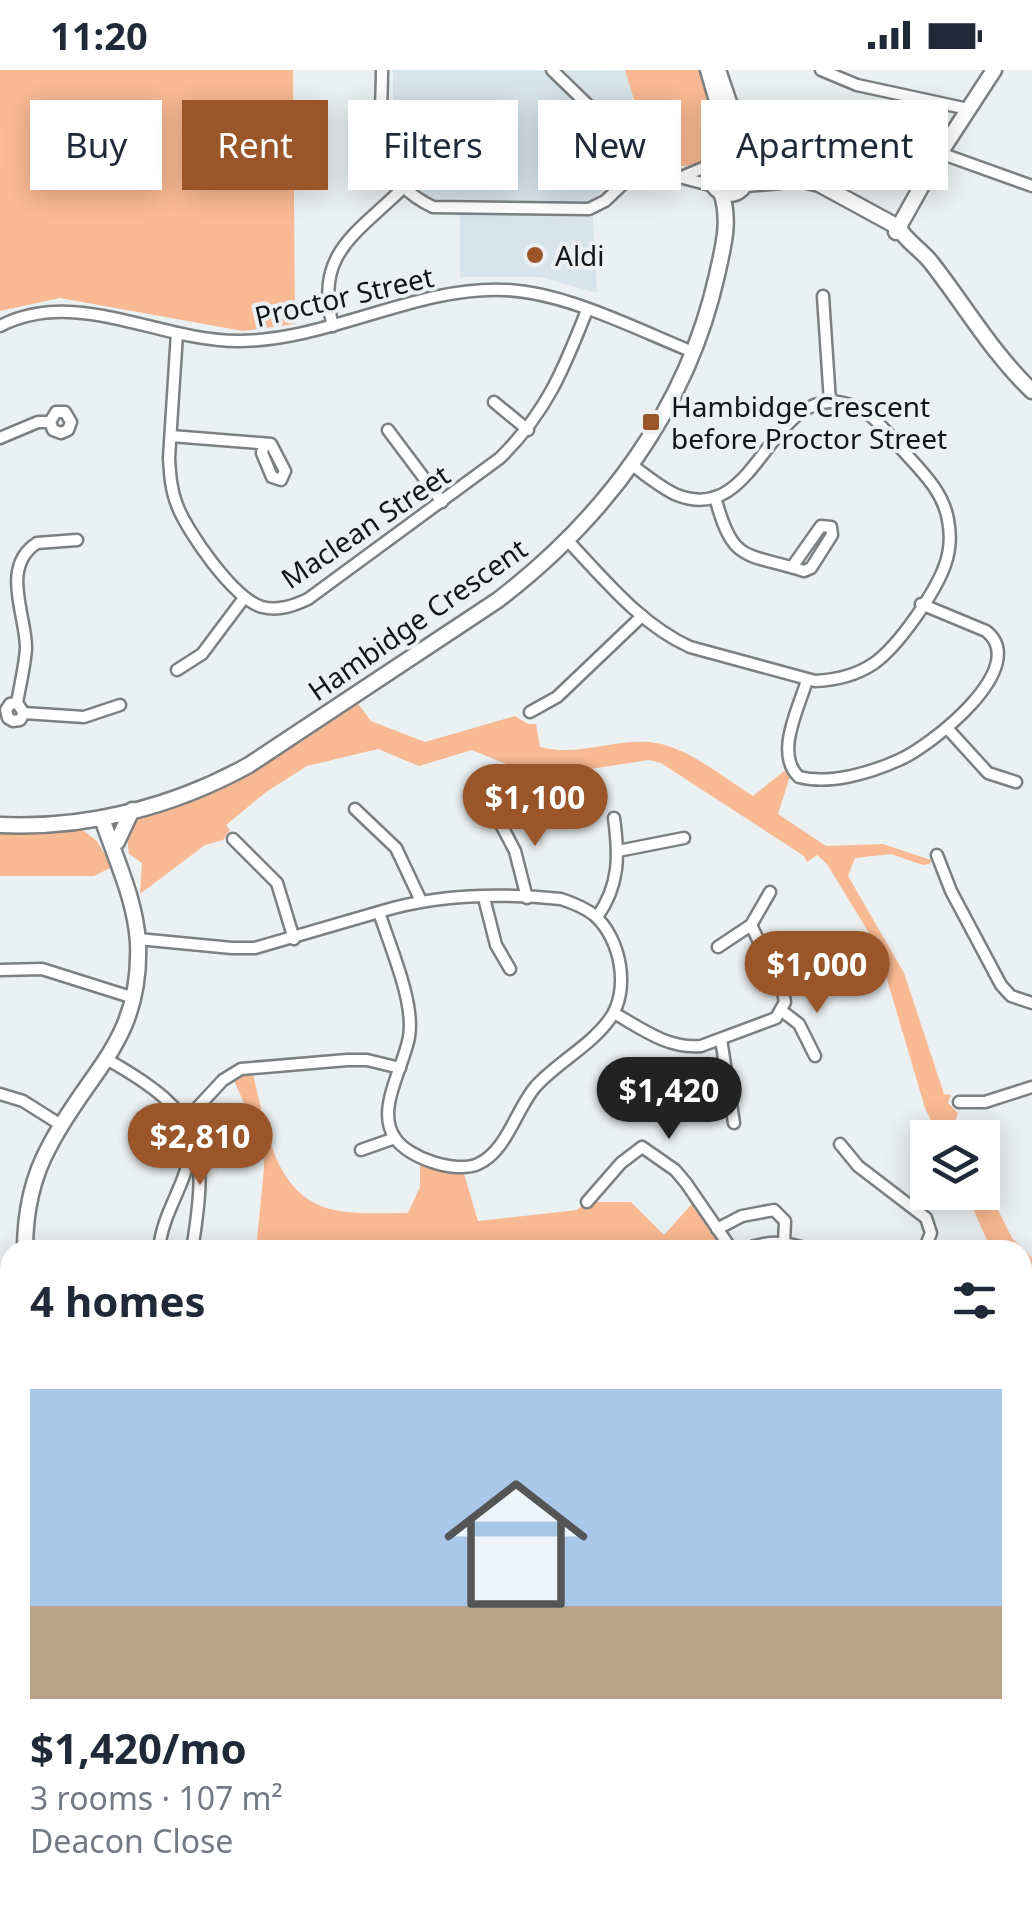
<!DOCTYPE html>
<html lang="en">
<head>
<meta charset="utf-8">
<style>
  :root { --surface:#fff; --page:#f2f2f3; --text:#1f2937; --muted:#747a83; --line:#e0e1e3; --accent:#9a5628 }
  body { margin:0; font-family:"Noto Sans",sans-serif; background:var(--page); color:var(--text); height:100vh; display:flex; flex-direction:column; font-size:38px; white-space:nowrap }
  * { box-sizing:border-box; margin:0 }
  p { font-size:32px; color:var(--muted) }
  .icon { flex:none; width:55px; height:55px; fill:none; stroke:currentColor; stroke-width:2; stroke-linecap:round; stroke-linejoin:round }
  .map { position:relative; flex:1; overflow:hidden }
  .side { position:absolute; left:0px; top:1170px; width:1032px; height:672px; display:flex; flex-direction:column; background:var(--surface); border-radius:30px 30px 0 0; box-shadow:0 5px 25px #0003 }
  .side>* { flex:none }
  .top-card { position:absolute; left:30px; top:30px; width:972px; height:90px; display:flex; gap:20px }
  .controls { position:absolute; left:910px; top:1050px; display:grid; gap:20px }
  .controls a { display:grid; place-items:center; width:90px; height:90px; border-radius:0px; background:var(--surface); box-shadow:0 5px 25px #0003; font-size:50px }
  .price { position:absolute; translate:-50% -85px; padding:0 22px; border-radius:35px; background:var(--accent); color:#fff; font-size:32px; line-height:65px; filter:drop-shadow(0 2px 5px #0008) }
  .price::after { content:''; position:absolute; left:50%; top:60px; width:30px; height:22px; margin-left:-15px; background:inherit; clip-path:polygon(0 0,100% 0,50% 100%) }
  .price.selected { background:#222; color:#fff }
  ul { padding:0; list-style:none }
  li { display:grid; align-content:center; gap:20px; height:530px; padding:0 30px }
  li+li { border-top:2px solid var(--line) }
  li span { display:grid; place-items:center; height:310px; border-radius:0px; color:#555 }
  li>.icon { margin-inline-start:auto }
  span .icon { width:180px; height:180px; fill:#fffc; stroke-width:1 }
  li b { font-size:42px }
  h2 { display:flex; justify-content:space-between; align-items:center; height:120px; padding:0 30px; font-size:42px }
  .chip { padding:0 35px; border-radius:0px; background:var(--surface); box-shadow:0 5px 25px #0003; font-size:35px; line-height:90px }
  .chip.selected { background:var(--accent); color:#fff }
  .status { display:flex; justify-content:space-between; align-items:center; height:70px; padding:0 50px; background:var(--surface); direction:ltr }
  .status svg { height:28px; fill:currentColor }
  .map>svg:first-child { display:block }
  .built { fill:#d7e4e9 }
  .green { fill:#f9b992 }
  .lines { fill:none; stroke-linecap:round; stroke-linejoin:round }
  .street-casing { stroke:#7c8082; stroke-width:15 }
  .secondary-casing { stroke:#7c8082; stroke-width:19 }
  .street { stroke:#fff; stroke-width:10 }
  .secondary { stroke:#fff; stroke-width:14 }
  .poi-dot { fill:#9a5628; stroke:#ebf0f2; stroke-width:4 }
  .labels { text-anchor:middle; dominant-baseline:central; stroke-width:8; stroke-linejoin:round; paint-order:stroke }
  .poi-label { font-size:28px; fill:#141516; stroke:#ebf0f2; text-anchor:start }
  .street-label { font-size:28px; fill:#141516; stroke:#ebf0f2 }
</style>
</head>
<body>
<div class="status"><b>11:20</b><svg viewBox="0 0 49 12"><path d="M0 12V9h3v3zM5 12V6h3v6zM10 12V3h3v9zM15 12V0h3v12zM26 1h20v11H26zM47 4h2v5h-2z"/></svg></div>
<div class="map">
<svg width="1032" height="1842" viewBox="0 0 1032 1842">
  <rect width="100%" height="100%" fill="#ebf0f2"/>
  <polygon class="built" points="393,0 633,1 631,90 592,131 597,223 541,207 460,207 460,147 428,129 393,94"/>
  <g class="green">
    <polygon points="0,0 293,0 295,254 243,261 60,228 0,241"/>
    <path d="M625,0h74c10,20 20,45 19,68 0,27 -35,33 -55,24 -12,-5 -22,-15 -32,-23l8,-23z"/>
    <path d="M356,631l15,20 54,21 90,-26 13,8h8l4,23c37,10 72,-8 109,-5 37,3 73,35 104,54l35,-28 3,5 -13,41 48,32 57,-2 48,16 -1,4 -7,1 -32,-11 -36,4 -7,18 56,97 40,121 7,1 -3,8 10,10 -4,11 7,13h-22l-14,-29 -39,-132v-15l-59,-97 -10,-9 -10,7 -3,-6 -143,-93 -12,-3 -111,17 -66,-27 -53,16 -41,-17 -71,17 -41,26 -40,33 4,5 -7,10 -18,5 -65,49 2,-31 -13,-9c-3,-20 -1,-27 14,-39z"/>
    <polygon points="81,759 97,771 112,797 94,806 0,806 0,763"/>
    <path d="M251,997c14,50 19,126 79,142 25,6 53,4 78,4l12,-26v-31l42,11 16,54 99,-11 10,-8h44l33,33 33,-37 35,52h-476l8,-82 -1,-23 -32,-71z"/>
    <polygon points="983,1110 1012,1168 1032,1188 1032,1219 1023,1209 1022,1180 993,1180 990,1177 966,1123 982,1122"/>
    <polygon points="25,1833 200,1833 209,1842 44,1842"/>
    <polygon points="457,1833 588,1833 591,1842 454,1842"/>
  </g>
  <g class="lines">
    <defs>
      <g id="street">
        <path d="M382,0c0,59 -13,106 51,137l156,2 16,-8 40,-38"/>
        <polyline points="552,0 656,101 714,116"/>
        <polyline points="821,0 857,15 968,39"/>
        <polyline points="940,83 1032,116"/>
        <polyline points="684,106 715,93"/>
        <polyline points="823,226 830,332"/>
        <path d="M0,256c77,-39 158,15 238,15 91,0 180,-56 268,-51 61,3 130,39 187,62"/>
        <path d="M333,256c-20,-73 25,-93 72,-140"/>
        <path d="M177,263l-8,125c1,17 2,32 8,47 10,27 57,94 85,102 17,4 31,-1 46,-8l192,-141c46,-45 64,-89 87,-148"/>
        <polyline points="494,332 528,360"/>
        <polyline points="388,360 442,432"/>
        <polyline points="171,366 271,374 285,401 281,410 272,407 262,383 264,374"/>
        <polyline points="0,368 38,352 50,352 56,342 65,342 71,352 68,360 61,363 53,360 50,352"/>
        <path d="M715,427c18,67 29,55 89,74l7,-3 21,-33 -1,-8 -10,-1 -29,41"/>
        <path d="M568,471c37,39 73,84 122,106l125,34c21,-1 40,-5 58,-17 25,-17 62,-71 72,-99 5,-14 6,-30 3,-45 -5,-31 -31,-53 -50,-75 -16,-18 -29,-37 -54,-42 -76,-16 -86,124 -167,92 -16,-7 -31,-20 -45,-30"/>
        <polyline points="177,600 202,584 244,528"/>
        <path d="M807,610c-8,28 -33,74 -8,97 31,8 71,-4 100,-17 32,-14 133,-93 87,-129l-65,-27"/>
        <polyline points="17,633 10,634 6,640 8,648 13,651 20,650 24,643 84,647 120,635"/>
        <polyline points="530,642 557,627 642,546"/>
        <path d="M24,643l-7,-10c3,-18 8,-37 9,-55 0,-34 -26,-81 11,-105l40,-3"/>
        <polyline points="948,659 988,703 1016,712"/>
        <polyline points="355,739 396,778 421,831"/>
        <polyline points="497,747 515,781 527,828"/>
        <polyline points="233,769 277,813 294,869"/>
        <polyline points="618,781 684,768"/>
        <polyline points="937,785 951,821 1001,915 1011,926 1032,933"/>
        <polyline points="484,828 496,875 510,899"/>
        <path d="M597,847c23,-32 22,-62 17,-99"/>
        <path d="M138,869l94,9h23l124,-36c11,35 36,90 30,125 -5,30 -34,73 -14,101 13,20 61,36 83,26 29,-13 38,-55 58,-78 22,-24 54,-40 73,-66 22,-29 12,-82 -15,-105 -10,-8 -21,-12 -33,-16 -60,-6 -125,-5 -182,13"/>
        <polyline points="718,877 751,855 770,822"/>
        <polyline points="0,900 42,899 134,928"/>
        <polyline points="782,941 799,954 815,986"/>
        <path d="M614,943c28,16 54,36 87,33l75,-28 9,-16 -2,-10 -32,-67"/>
        <polyline points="721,969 734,1053"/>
        <path d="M108,990c96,54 101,85 84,190"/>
        <polyline points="0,1024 23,1031 61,1055"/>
        <polyline points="959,1032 985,1032 1032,1017"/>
        <polyline points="184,1052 223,1010 241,999 347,990 367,990 400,998"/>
        <polyline points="840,1074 858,1096 926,1148 931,1163 924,1180"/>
        <polyline points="361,1080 395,1068"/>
        <polyline points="587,1132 621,1093 642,1077 675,1100 686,1113 732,1180"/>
        <polyline points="717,1159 742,1146 774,1140 785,1151 784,1173"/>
        <path d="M159,1180c3,-40 32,-70 31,-107"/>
        <path d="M744,1180c23,-10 43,-9 66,0"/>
        <polyline points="1022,1369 1032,1378"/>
        <polyline points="1022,1590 1032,1586"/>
        <polyline points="1022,1714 1032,1719"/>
        <polyline points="325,1832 333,1842"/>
        <polyline points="847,1832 847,1842"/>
      </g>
      <g id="secondary">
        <polyline points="708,0 725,58 717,91"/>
        <polyline points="718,0 732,41 742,92"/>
        <circle cx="729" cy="106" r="18"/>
        <path d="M743,94l76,20 79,43c8,14 22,22 32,34 34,43 62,92 102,130"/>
        <polyline points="746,114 781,111"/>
        <polyline points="896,162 940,83 994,0"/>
        <path d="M0,755c87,4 173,-18 249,-60l249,-165c107,-82 189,-191 219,-325 6,-28 14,-54 4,-83"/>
        <polyline points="117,772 132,740"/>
        <path d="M25,1180c0,-35 7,-72 24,-103 40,-78 93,-105 89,-205 -3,-44 -23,-84 -36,-124"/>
        <polyline points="1022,1417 1032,1404"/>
        <polyline points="0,1481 10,1484"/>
        <polyline points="597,1832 599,1842"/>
      </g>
    </defs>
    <use href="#street" class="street-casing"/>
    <use href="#secondary" class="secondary-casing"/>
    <use href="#street" class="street"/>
    <use href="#secondary" class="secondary"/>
  </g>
  <g class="poi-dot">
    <circle cx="535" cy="185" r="10"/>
    <rect x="641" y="342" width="20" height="20" rx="5"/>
  </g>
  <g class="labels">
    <g class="poi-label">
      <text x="555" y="185">Aldi</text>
      <text x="671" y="336">Hambidge Crescent<tspan x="671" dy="32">before Proctor Street</tspan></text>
    </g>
    <g class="street-label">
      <text transform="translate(344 226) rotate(-13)">Proctor Street</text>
      <text transform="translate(365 456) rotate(-34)">Maclean Street</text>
      <text transform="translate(417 549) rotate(-35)">Hambidge Crescent</text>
    </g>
  </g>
</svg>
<div class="controls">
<a><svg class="icon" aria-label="layers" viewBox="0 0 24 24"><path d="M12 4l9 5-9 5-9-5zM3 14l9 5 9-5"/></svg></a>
</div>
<b class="price" style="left:535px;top:779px">$1,100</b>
<b class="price" style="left:817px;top:946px">$1,000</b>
<b class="price selected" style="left:669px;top:1072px">$1,420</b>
<b class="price" style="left:200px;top:1118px">$2,810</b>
<div class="top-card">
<a class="chip">Buy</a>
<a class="chip selected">Rent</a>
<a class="chip">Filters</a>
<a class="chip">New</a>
<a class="chip">Apartment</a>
</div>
<section class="side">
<h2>4 homes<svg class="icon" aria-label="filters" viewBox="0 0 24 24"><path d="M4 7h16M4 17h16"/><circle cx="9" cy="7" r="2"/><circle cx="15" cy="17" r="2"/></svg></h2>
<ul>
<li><span style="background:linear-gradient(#a9c7e8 70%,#b9a48a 0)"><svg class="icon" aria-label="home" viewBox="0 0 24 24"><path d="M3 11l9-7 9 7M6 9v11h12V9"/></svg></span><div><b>$1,420/mo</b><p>3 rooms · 107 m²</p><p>Deacon Close</p></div></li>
</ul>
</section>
</div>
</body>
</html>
